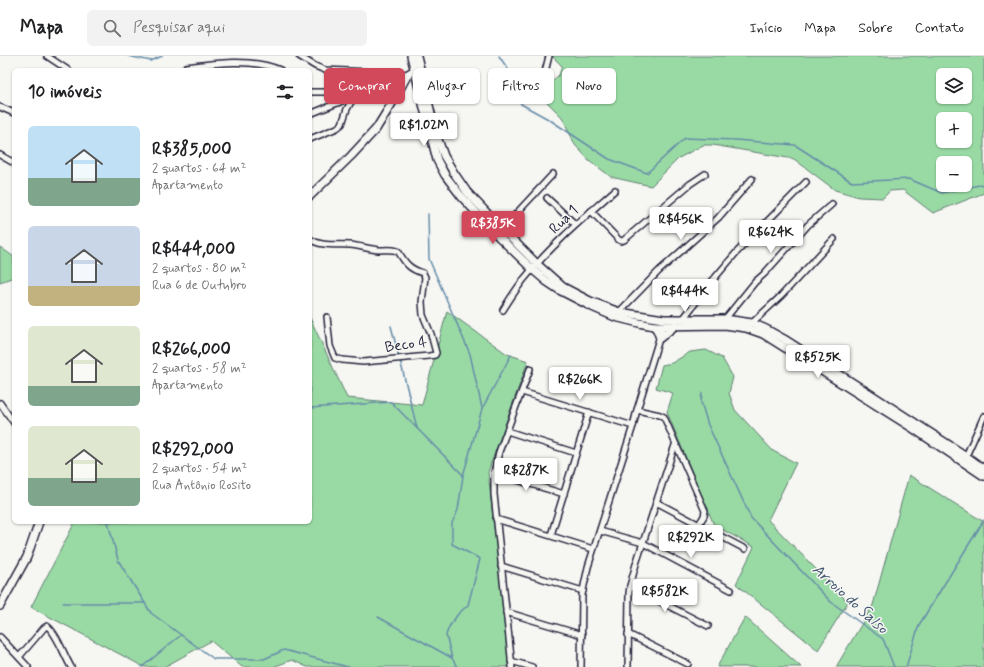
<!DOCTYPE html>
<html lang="pt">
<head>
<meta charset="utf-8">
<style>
  :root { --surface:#fff; --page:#f2f2f2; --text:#202124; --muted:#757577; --line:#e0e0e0; --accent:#d1495b }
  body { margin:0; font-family:Mynerve,sans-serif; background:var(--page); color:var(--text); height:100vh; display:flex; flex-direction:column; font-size:15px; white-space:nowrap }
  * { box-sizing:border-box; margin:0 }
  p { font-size:13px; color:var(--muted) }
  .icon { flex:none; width:22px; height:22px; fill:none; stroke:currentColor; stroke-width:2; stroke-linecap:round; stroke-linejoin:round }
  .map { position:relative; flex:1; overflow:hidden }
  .panel { position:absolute; left:12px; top:12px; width:300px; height:456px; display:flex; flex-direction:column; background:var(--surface); border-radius:6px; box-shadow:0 1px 3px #0004 }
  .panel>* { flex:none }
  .guide { position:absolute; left:324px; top:12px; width:380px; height:36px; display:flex; gap:8px }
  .fabs { position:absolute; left:936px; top:12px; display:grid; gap:8px }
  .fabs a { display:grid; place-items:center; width:36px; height:36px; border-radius:6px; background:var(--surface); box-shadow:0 1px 3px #0004; font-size:20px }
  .price { position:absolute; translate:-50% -34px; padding:0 9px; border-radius:4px; background:#fff; color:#222; font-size:13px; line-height:26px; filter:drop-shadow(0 1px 2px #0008) }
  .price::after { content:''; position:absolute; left:50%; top:24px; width:12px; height:9px; margin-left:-6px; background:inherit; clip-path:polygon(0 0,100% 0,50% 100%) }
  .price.current { background:var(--accent); color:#fff }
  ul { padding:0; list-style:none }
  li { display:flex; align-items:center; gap:12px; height:100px; padding:0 16px }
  li span { display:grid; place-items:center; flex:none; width:112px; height:80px; border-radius:6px; color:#555 }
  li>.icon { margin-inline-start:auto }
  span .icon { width:48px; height:48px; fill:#fffc; stroke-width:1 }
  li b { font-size:17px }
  h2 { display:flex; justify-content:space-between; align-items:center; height:48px; padding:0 16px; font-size:17px }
  .chip { padding:0 14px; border-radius:6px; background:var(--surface); box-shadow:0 1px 3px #0004; font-size:14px; line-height:36px }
  .chip.current { background:var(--accent); color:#fff }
  header { display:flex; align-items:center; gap:24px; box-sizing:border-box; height:56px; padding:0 20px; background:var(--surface); border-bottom:1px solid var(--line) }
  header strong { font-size:19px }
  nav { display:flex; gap:22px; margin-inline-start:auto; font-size:14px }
  .search { width:280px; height:36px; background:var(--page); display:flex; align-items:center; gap:10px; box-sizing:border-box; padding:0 14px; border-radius:6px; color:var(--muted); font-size:15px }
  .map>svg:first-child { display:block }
  .green { fill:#99daa4; stroke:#5e7e70; fill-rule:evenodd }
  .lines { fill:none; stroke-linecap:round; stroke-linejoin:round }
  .stream { stroke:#658ca9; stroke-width:1.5 }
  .street-casing { stroke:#22223b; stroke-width:8 }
  .secondary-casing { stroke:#22223b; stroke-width:10 }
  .street { stroke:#f6f6f2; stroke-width:5 }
  .secondary { stroke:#f6f6f2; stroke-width:7 }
  .labels { text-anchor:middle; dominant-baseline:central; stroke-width:3; stroke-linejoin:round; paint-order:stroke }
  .street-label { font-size:15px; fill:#22223b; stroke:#f6f6f2 }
  .water-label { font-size:16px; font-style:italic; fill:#435772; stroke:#f6f6f2 }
</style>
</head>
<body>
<header>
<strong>Mapa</strong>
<div class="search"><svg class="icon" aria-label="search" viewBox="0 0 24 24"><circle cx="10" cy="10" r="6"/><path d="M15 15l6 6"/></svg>Pesquisar aqui</div>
<nav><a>Início</a><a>Mapa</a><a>Sobre</a><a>Contato</a></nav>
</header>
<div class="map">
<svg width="984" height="611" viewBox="0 0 984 611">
  <rect width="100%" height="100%" fill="#f6f6f2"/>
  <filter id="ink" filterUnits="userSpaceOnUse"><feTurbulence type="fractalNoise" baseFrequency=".025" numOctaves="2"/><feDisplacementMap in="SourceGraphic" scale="8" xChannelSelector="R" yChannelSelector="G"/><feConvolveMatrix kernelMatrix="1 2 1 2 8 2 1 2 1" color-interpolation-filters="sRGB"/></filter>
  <g filter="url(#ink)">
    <g class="green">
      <path d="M553,0h431v137l-51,20 -30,-23 -13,1 -7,7 -24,-1 -24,-7 -41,-31 -81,-14h-10l-24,13 -28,28 -40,-9 -22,-17 -14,-15 -13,-28 -19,-19 -1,-8 17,-15 3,-9 -9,-9zM943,19h22v22h-22zM943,63h22v22h-22zM943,107h22v22h-22z"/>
      <polygon points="0,191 14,201 14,221 0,226"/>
      <polygon points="447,255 507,298 528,305 488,416 510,611 307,611 292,604 273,611 242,611 211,585 164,611 144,611 31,551 75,466 310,466 310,262 347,342 422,349"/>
      <polygon points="706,294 722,302 733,321 729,337 735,354 773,395 796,407 768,464 848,546 818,594 736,528 754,491 714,469 667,356 673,337 656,332 662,309 672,307 690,296"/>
      <polygon points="909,419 984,466 984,607 983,611 836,611 873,549"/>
      <polygon points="745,561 801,611 717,611"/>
    </g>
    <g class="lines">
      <g class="stream">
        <polyline points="128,0 151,5 162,0"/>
        <polyline points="499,0 516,25 521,48 550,64 609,103 647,117 685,82 736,84 795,89 852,126 909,123 942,137 984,128"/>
        <polyline points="428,158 429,203 470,298 482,352"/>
        <polyline points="391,270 399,301"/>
        <polyline points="400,304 417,372"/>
        <polyline points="702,337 701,346 708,369 751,462 831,546 883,583 894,611"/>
        <polyline points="310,352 391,346 463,419"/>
        <polyline points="108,466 118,504 151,557 214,603 264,603 284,594 348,611"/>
        <polyline points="63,547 145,547"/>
        <polyline points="378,561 452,602"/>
        <polyline points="142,611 181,579"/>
        <polyline points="457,611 452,602 446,579 449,571 458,558 468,549 480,503 452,488 452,467 458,454 463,420 482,353 511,299"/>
        <polyline points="906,611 919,569 984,464"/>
      </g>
      <defs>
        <g id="street">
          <polyline points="47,0 68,14"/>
          <polyline points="299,0 315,10 325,14 393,17"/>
          <path d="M183,14l3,-3c28,-4 67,-9 94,3"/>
          <polyline points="543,24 549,0"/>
          <polyline points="310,36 361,36 377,30 393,17 408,18"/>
          <polyline points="0,51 14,57"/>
          <polyline points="310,58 340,46 342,45 346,36"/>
          <polyline points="310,83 337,72 342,68 347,53 351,46 361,36"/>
          <polyline points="0,99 14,107"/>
          <polyline points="547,142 575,168"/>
          <polyline points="591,155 619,184 621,185 624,184 690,128 705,118"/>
          <polyline points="502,173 553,118"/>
          <path d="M310,183c11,8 28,5 40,6 10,1 19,4 29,5 6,0 12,-1 19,1 7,12 11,18 25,22l2,4 -3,25 1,13 8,19 5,19 -1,2 -6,1 -66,6 -21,-2 -7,-2 -5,-12 -3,-29"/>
          <path d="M503,254c8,-13 17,-27 27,-38 25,-30 56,-56 85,-82"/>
          <polyline points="619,256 659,215 718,162 752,123"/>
          <polyline points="683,263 713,224 736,197 806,126"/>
          <polyline points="725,263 755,226 764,218 808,169 832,148"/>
          <polyline points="752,267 781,240 834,183"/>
          <polyline points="522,336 633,370"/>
          <polyline points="0,347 14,367"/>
          <polyline points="637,354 660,359 664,361 705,455 704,460 699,468"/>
          <polyline points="507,375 576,397"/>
          <polyline points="966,400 984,360"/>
          <polyline points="494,417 564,438"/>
          <polyline points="656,446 745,493"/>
          <polyline points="496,463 593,493"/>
          <polyline points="600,475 643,487 731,534"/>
          <polyline points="551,479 589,356"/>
          <polyline points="501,510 583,535"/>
          <polyline points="630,530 708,570"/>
          <polyline points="506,556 582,579"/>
          <polyline points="628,578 688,608"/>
          <polyline points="0,581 28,611"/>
          <path d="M19,601l25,-29 3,-2c9,6 18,31 24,41"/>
          <polyline points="511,605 532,611"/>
          <polyline points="512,611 494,438 494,417 499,396 530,313"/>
          <polyline points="581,611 582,539 588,511 633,370 637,354 663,270"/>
          <polyline points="628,611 629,538 630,530 636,508 675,389"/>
        </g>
        <g id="secondary">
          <polyline points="411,0 437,104 445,119 461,140 500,182 532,213 546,225 561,235 592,251 615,261 639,267 654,270 725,269 746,272 763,278 914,373 984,420"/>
          <polyline points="417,0 436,78 444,100 454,117 467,136 502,173 537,208 563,231 590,245 619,256 664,263 725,263 752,267 766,273 784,283 875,341 966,400 984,413"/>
          <polyline points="310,140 351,100 376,73 394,44 408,18 418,12"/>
          <polyline points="654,270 657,274 660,282 676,269"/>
          <polyline points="0,550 27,501 39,466"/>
        </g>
      </defs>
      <use href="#street" class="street-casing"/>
      <use href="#secondary" class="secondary-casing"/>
      <use href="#street" class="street"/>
      <use href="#secondary" class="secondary"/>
    </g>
  </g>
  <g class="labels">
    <g class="street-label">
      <text transform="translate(564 164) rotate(-44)">Rua 1</text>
      <text transform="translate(406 289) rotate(-8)">Beco 4</text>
    </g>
    <g class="water-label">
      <text transform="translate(850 543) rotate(42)">Arroio do Salso</text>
    </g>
  </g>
</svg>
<div class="fabs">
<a><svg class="icon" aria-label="layers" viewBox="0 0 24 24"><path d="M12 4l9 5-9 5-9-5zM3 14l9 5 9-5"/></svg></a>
<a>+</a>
<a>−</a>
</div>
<b class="price" style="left:424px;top:91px">R$1.02M</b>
<b class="price" style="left:681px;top:185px">R$456K</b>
<b class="price current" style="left:493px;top:189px">R$385K</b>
<b class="price" style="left:771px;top:198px">R$624K</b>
<b class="price" style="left:685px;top:257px">R$444K</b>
<b class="price" style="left:818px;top:323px">R$525K</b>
<b class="price" style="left:580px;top:345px">R$266K</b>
<b class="price" style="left:526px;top:436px">R$287K</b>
<b class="price" style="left:691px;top:503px">R$292K</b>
<b class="price" style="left:665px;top:557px">R$582K</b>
<div class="guide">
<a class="chip current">Comprar</a>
<a class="chip">Alugar</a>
<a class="chip">Filtros</a>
<a class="chip">Novo</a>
</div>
<section class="panel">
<h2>10 imóveis<svg class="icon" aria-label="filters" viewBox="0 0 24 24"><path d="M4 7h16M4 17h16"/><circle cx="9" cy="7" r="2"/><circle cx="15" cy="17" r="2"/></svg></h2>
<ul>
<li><span style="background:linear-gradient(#bfe0f5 65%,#7fa58c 0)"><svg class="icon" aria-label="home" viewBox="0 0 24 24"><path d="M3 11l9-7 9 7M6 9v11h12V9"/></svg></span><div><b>R$385,000</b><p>2 quartos · 64 m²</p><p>Apartamento</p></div></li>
<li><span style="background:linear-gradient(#c9d6e8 75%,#c2b280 0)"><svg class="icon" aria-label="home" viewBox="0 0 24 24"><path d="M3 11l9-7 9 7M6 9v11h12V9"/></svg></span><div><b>R$444,000</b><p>2 quartos · 80 m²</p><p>Rua 6 de Outubro</p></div></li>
<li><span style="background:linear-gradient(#dfe7d0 75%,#7fa58c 0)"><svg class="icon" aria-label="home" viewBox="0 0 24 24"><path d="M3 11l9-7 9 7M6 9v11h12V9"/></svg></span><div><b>R$266,000</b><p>2 quartos · 58 m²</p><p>Apartamento</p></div></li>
<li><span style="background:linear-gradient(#dfe7d0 65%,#7fa58c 0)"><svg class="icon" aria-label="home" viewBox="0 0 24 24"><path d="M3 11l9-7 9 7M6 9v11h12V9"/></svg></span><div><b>R$292,000</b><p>2 quartos · 54 m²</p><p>Rua Antônio Rosito</p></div></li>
</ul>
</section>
</div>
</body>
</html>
